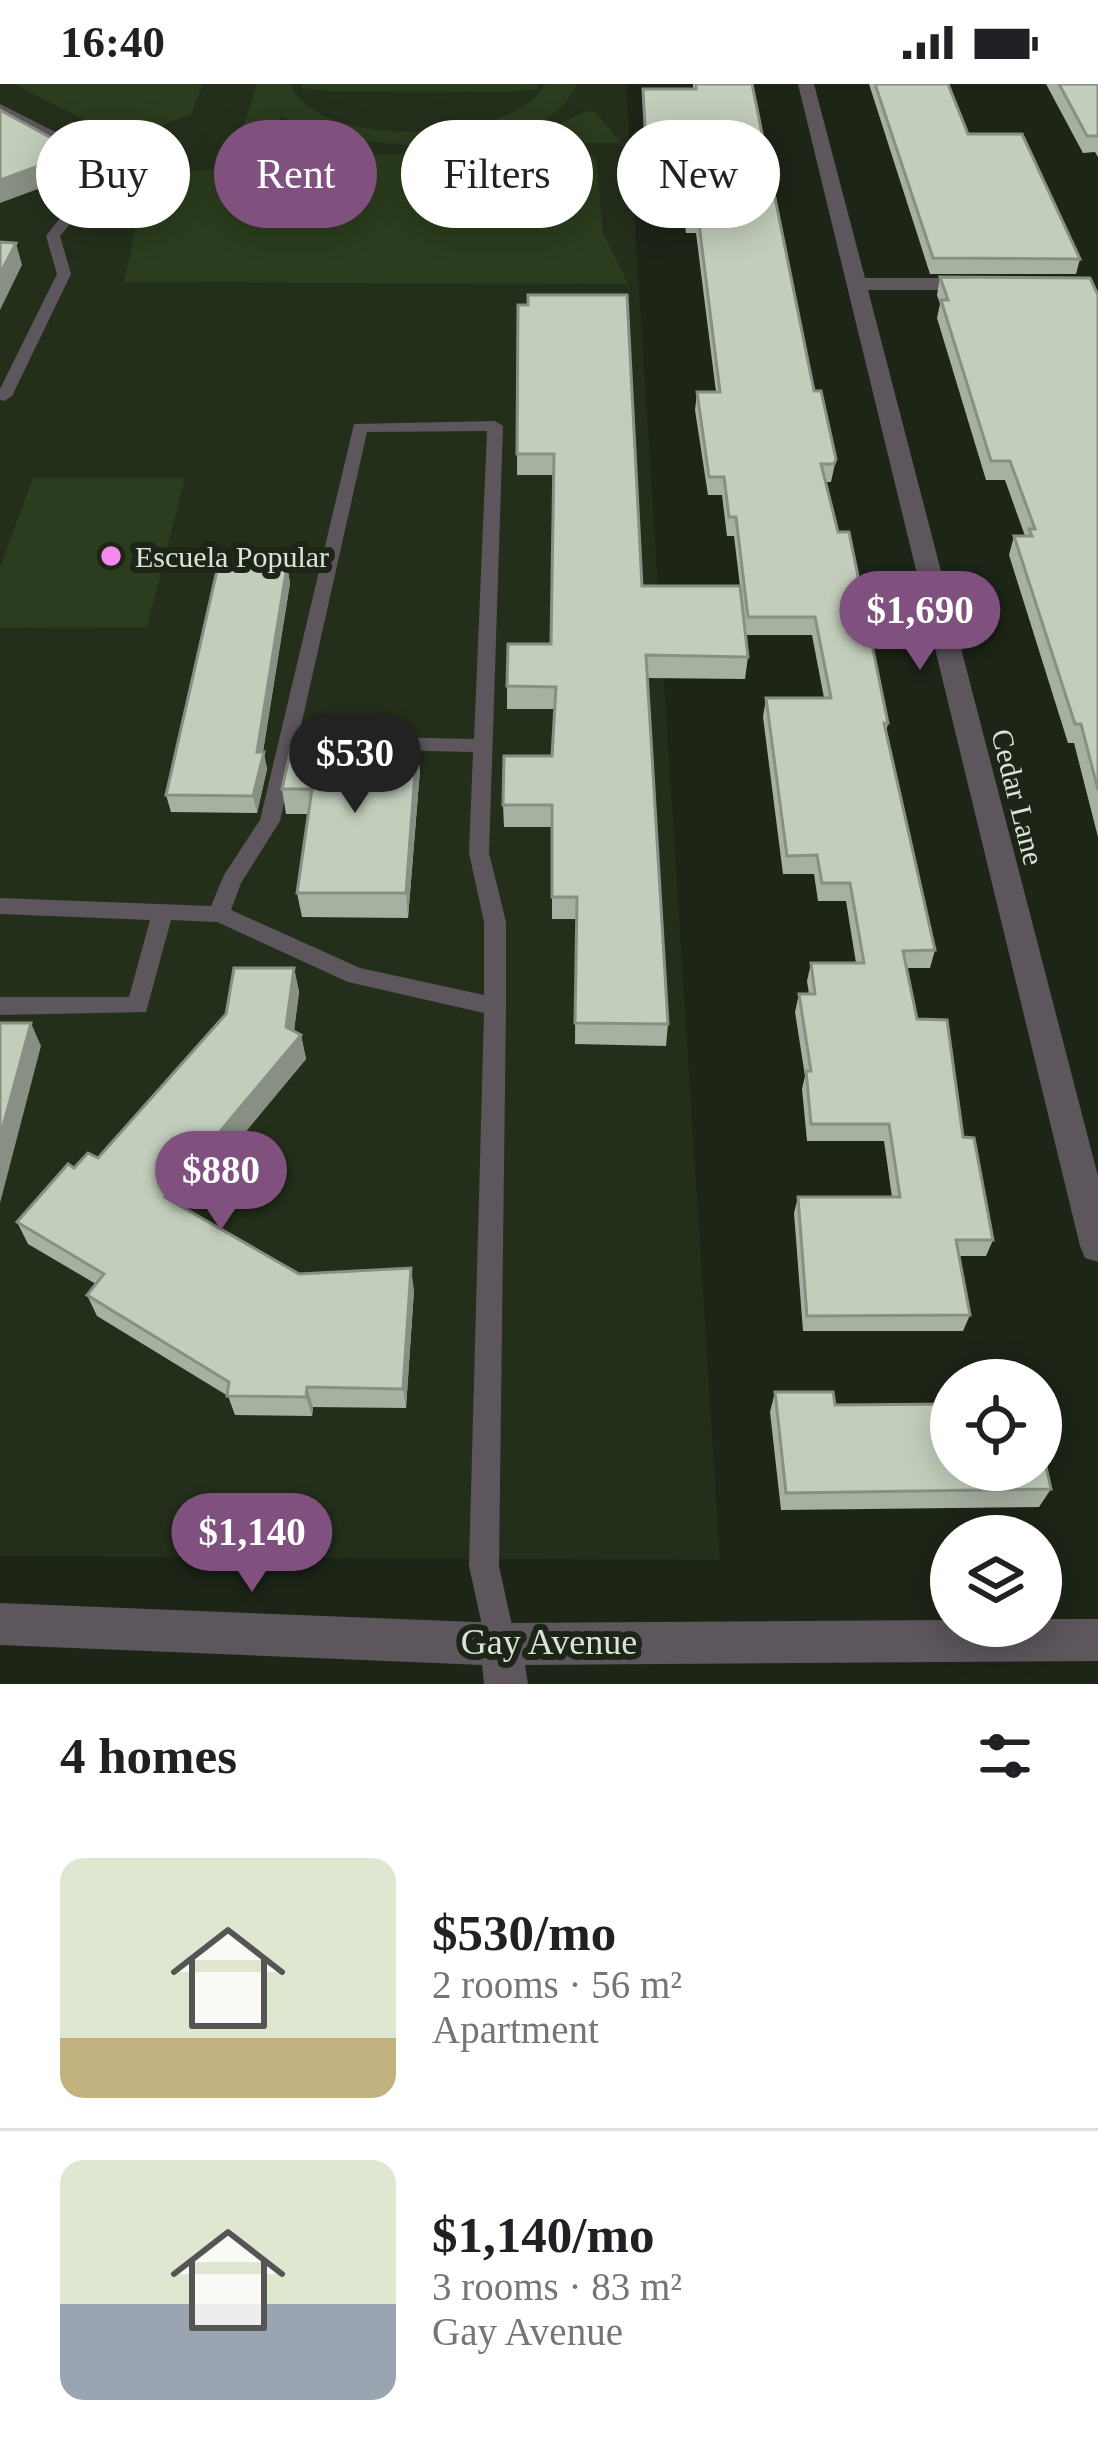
<!DOCTYPE html>
<html lang="en">
<head>
<meta charset="utf-8">
<style>
  :root { --surface:#fff; --page:#f2f2f2; --text:#202124; --muted:#757577; --line:#e0e0e0; --accent:#80507f }
  body { margin:0; font-family:Georgia,serif; background:var(--page); color:var(--text); height:100vh; display:flex; flex-direction:column; font-size:45px; white-space:nowrap }
  * { box-sizing:border-box; margin:0 }
  p { font-size:39px; color:var(--muted) }
  .icon { flex:none; width:66px; height:66px; fill:none; stroke:currentColor; stroke-width:2; stroke-linecap:round; stroke-linejoin:round }
  .map { position:relative; height:1600px; overflow:hidden }
  .sheet { display:flex; flex-direction:column; background:var(--surface); flex:1 }
  .sheet>* { flex:none }
  .top-card { position:absolute; left:36px; top:36px; width:1026px; height:108px; display:flex; gap:24px }
  .buttons { position:absolute; left:930px; top:1275px; display:grid; gap:24px }
  .buttons a { display:grid; place-items:center; width:132px; height:132px; border-radius:50%; background:var(--surface); box-shadow:0 6px 30px #0003; font-size:60px }
  .price { position:absolute; translate:-50% -102px; padding:0 27px; border-radius:42px; background:var(--accent); color:#fff; font-size:39px; line-height:78px; filter:drop-shadow(0 3px 6px #0008) }
  .price::after { content:''; position:absolute; left:50%; top:72px; width:36px; height:27px; margin-left:-18px; background:inherit; clip-path:polygon(0 0,100% 0,50% 100%) }
  .price.selected { background:#222; color:#fff }
  ul { padding:0; list-style:none }
  li { display:flex; align-items:center; gap:36px; height:300px; padding:0 60px }
  li+li { border-top:3px solid var(--line) }
  li span { display:grid; place-items:center; flex:none; width:336px; height:240px; border-radius:24px; color:#555 }
  li>.icon { margin-inline-start:auto }
  span .icon { width:144px; height:144px; fill:#fffc; stroke-width:1 }
  li b { font-size:51px }
  h2 { display:flex; justify-content:space-between; align-items:center; height:144px; padding:0 60px; font-size:51px }
  .chip { padding:0 42px; border-radius:54px; background:var(--surface); box-shadow:0 6px 30px #0003; font-size:42px; line-height:108px }
  .chip.selected { background:var(--accent); color:#fff }
  .status { display:flex; justify-content:space-between; align-items:center; height:84px; padding:0 60px; background:var(--surface); direction:ltr }
  .status svg { height:33px; fill:currentColor }
  .map>svg:first-child { display:block }
  .built { fill:#242f1b }
  .green { fill:#2b3d1e }
  .lines { fill:none; stroke-linecap:round; stroke-linejoin:round }
  .service { fill:#5d575d; fill-rule:evenodd }
  .minor { fill:#5d575d; fill-rule:evenodd }
  .wall { fill:#a7b1a1 }
  .shaded-wall { fill:#889083 }
  .building { fill:#c2cebb; stroke:#889083; stroke-width:3 }
  .poi-dot { fill:#f589ef; stroke:#1d2517; stroke-width:4.5 }
  .labels { text-anchor:middle; dominant-baseline:central; stroke-width:12; stroke-linejoin:round; paint-order:stroke }
  .poi-label { font-size:30px; fill:#dce2d9; stroke:#1d2517; text-anchor:start }
  .street-label { font-size:30px; fill:#dce2d9; stroke:#1d2517 }
  .near-street-label { font-size:36px; fill:#dce2d9; stroke:#1d2517 }
</style>
</head>
<body>
<div class="status"><b>16:40</b><svg viewBox="0 0 49 12"><path d="M0 12V9h3v3zM5 12V6h3v6zM10 12V3h3v9zM15 12V0h3v12zM26 1h20v11H26zM47 4h2v5h-2z"/></svg></div>
<div class="map">
<svg width="1098" height="1600" viewBox="0 0 1098 1600">
  <rect width="100%" height="100%" fill="#1d2517"/>
  <polygon class="built" points="0,0 626,0 720,1476 0,1472"/>
  <g class="green">
    <polygon points="14,0 203,0 191,30 124,56"/>
    <path d="M257,0h34c23,67 224,60 254,0h32c-34,83 -232,69 -296,32l-5,15h-34z"/>
    <polygon points="302,0 537,0 537,5 507,8 328,7 301,4"/>
    <polygon points="587,27 595,28 621,59 567,59 536,51"/>
    <polygon points="498,60 550,76 558,70 596,72 603,149 628,200 124,198 147,91 231,84 274,70 409,70"/>
    <polygon points="33,394 185,394 147,543 0,544 0,484"/>
  </g>
  <g class="lines">
    <g class="service">
      <polygon points="0,20 95,68 116,87 114,99 85,121 60,152 71,190 12,312 4,317 0,316 0,305 57,190 46,152 75,115 104,95 104,88 87,74 0,29"/>
      <path d="M495,337l8,5 -14,427 17,69v85l-7,559 17,78 -4,11 -11,4 -11,-4 -4,-11 -17,-78 15,-553 -136,-31 -131,-60 -46,-2 -25,92 -146,3v-18h129l21,-77 -150,-6v-16l211,8 13,-31 36,-55 94,-396zM487,347l-13,308 -175,-4 68,-303zM296,664l177,4 -4,101 15,69v73l-124,-27 -129,-58 10,-27 39,-62z"/>
    </g>
    <g class="minor">
      <polygon points="798,0 814,0 865,194 978,194 988,200 978,206 868,206 1098,1092 1098,1178 1085,1174 1080,1162"/>
      <polygon points="0,1519 501,1539 951,1536 951,1542 1041,1542 1041,1535 1098,1535 1098,1577 525,1581 528,1600 484,1600 482,1581 0,1561"/>
    </g>
  </g>
  <g class="wall">
    <polygon points="693,0 752,0 814,307 836,375 831,398 825,398 888,639 886,649 935,866 930,884 907,884 917,935 963,1053 993,1156 986,1172 958,1172 970,1231 963,1247 803,1247 794,1129 798,1113 892,1113 884,1057 807,1057 802,1005 805,992 795,928 799,910 809,910 807,897 811,879 856,879 846,817 818,817 814,790 783,790 763,633 766,614 824,614 812,551 746,551 748,573 745,595 647,594 668,940 666,962 575,960 576,835 552,835 552,743 504,743 503,721 552,672 555,625 507,625 507,602 551,560 553,391 517,391 518,221 642,502 740,502 734,452 727,452 722,411 708,411 695,326 697,308 716,308 696,149 686,149 682,115 648,115 643,5 693,4"/>
    <polygon points="869,0 948,0 968,50 1080,175 1076,190 930,190"/>
    <polygon points="1046,0 1098,0 1098,73 1095,68 1083,69"/>
    <polygon points="940,193 1098,211 1098,753 1074,659 1068,659 1009,471 1014,452 1025,452 1005,396 986,396 937,234 940,220 937,211"/>
    <polygon points="287,482 290,499 263,668 267,685 257,729 171,728 166,711"/>
    <polygon points="420,686 408,834 302,833 297,809 308,730 286,730 282,705"/>
    <polygon points="294,884 299,908 294,947 301,951 306,975 183,1123 299,1190 414,1206 406,1324 313,1323 312,1332 235,1331 228,1312 97,1232 87,1211 96,1200 28,1160 17,1138 74,1084 98,1074"/>
    <polygon points="949,1297 951,1297 951,1386 1051,1405 1039,1423 781,1426 770,1328 775,1308 835,1321 940,1320 939,1316"/>
  </g>
  <g class="shaded-wall">
    <polygon points="77,68 81,89 0,119 0,96"/>
    <polygon points="16,159 22,181 0,226 0,190"/>
    <polygon points="287,482 290,499 261,679 264,668 267,685 257,729 253,712 257,668"/>
    <polygon points="417,661 420,686 408,834 406,809"/>
    <polygon points="294,884 299,908 292,962 301,951 306,975 173,1135 165,1113 286,943"/>
    <polygon points="31,939 41,962 0,1119 0,1053"/>
    <polygon points="411,1184 414,1206 406,1324 403,1305"/>
    <polygon points="307,1303 313,1323 312,1332 306,1313"/>
  </g>
  <g class="building">
    <polygon points="696,0 752,0 814,307 821,307 836,375 834,380 821,380 838,448 849,448 888,639 884,639 935,866 903,867 917,935 947,936 963,1053 974,1054 993,1156 956,1156 970,1231 807,1232 798,1113 900,1113 889,1040 811,1040 806,987 811,987 799,910 815,910 811,879 864,879 850,799 822,799 817,771 787,772 766,614 831,614 815,533 748,533 736,433 729,433 724,393 709,393 697,308 720,308 698,132 687,132 684,98 648,98 643,5 696,5"/>
    <polygon points="875,0 948,0 968,50 1022,50 1080,175 933,174"/>
    <polygon points="1059,0 1098,0 1098,52 1087,52"/>
    <polygon points="0,26 77,68 0,96"/>
    <polygon points="0,158 16,159 0,190"/>
    <polygon points="940,193 1090,194 1098,211 1098,706 1081,640 1075,640 1014,452 1032,452 1029,445 1035,445 1010,377 991,377 941,216 948,216"/>
    <polygon points="528,211 627,211 642,502 740,502 748,573 646,571 668,940 575,939 577,813 552,813 552,721 503,721 504,672 552,672 556,603 507,602 508,560 551,560 554,370 517,370 518,221 528,221"/>
    <polygon points="218,482 287,482 257,668 264,668 253,712 166,711"/>
    <polygon points="292,660 417,661 406,809 297,809 312,705 282,705"/>
    <polygon points="234,884 294,884 286,943 301,951 165,1113 299,1190 411,1184 403,1305 307,1303 306,1313 227,1312 229,1298 87,1211 104,1190 17,1138 68,1080 74,1084 88,1069 98,1074 226,930"/>
    <polygon points="0,939 31,939 0,1053"/>
    <polygon points="775,1308 833,1308 835,1321 951,1320 951,1386 1041,1386 1041,1361 1051,1405 786,1409"/>
  </g>
  <circle class="poi-dot" cx="111" cy="472" r="12"/>
  <g class="labels">
    <g class="poi-label">
      <text x="135" y="472">Escuela Popular</text>
    </g>
    <g class="street-label">
      <text transform="translate(1018 713) rotate(76)">Cedar Lane</text>
    </g>
    <g class="near-street-label">
      <text x="549" y="1558">Gay Avenue</text>
    </g>
  </g>
</svg>
<div class="buttons">
<a><svg class="icon" aria-label="locate" viewBox="0 0 24 24"><circle cx="12" cy="12" r="6"/><path d="M12 2v4M12 18v4M2 12h4M18 12h4"/></svg></a>
<a><svg class="icon" aria-label="layers" viewBox="0 0 24 24"><path d="M12 4l9 5-9 5-9-5zM3 14l9 5 9-5"/></svg></a>
</div>
<b class="price" style="left:920px;top:589px">$1,690</b>
<b class="price selected" style="left:355px;top:732px">$530</b>
<b class="price" style="left:221px;top:1149px">$880</b>
<b class="price" style="left:252px;top:1511px">$1,140</b>
<div class="top-card">
<a class="chip">Buy</a>
<a class="chip selected">Rent</a>
<a class="chip">Filters</a>
<a class="chip">New</a>
</div>
</div>
<section class="sheet">
<h2>4 homes<svg class="icon" aria-label="filters" viewBox="0 0 24 24"><path d="M4 7h16M4 17h16"/><circle cx="9" cy="7" r="2"/><circle cx="15" cy="17" r="2"/></svg></h2>
<ul>
<li><span style="background:linear-gradient(#dfe7d0 75%,#c2b280 0)"><svg class="icon" aria-label="home" viewBox="0 0 24 24"><path d="M3 11l9-7 9 7M6 9v11h12V9"/></svg></span><div><b>$530/mo</b><p>2 rooms · 56 m²</p><p>Apartment</p></div></li>
<li><span style="background:linear-gradient(#dfe7d0 60%,#9aa5b1 0)"><svg class="icon" aria-label="home" viewBox="0 0 24 24"><path d="M3 11l9-7 9 7M6 9v11h12V9"/></svg></span><div><b>$1,140/mo</b><p>3 rooms · 83 m²</p><p>Gay Avenue</p></div></li>
</ul>
</section>
</body>
</html>
